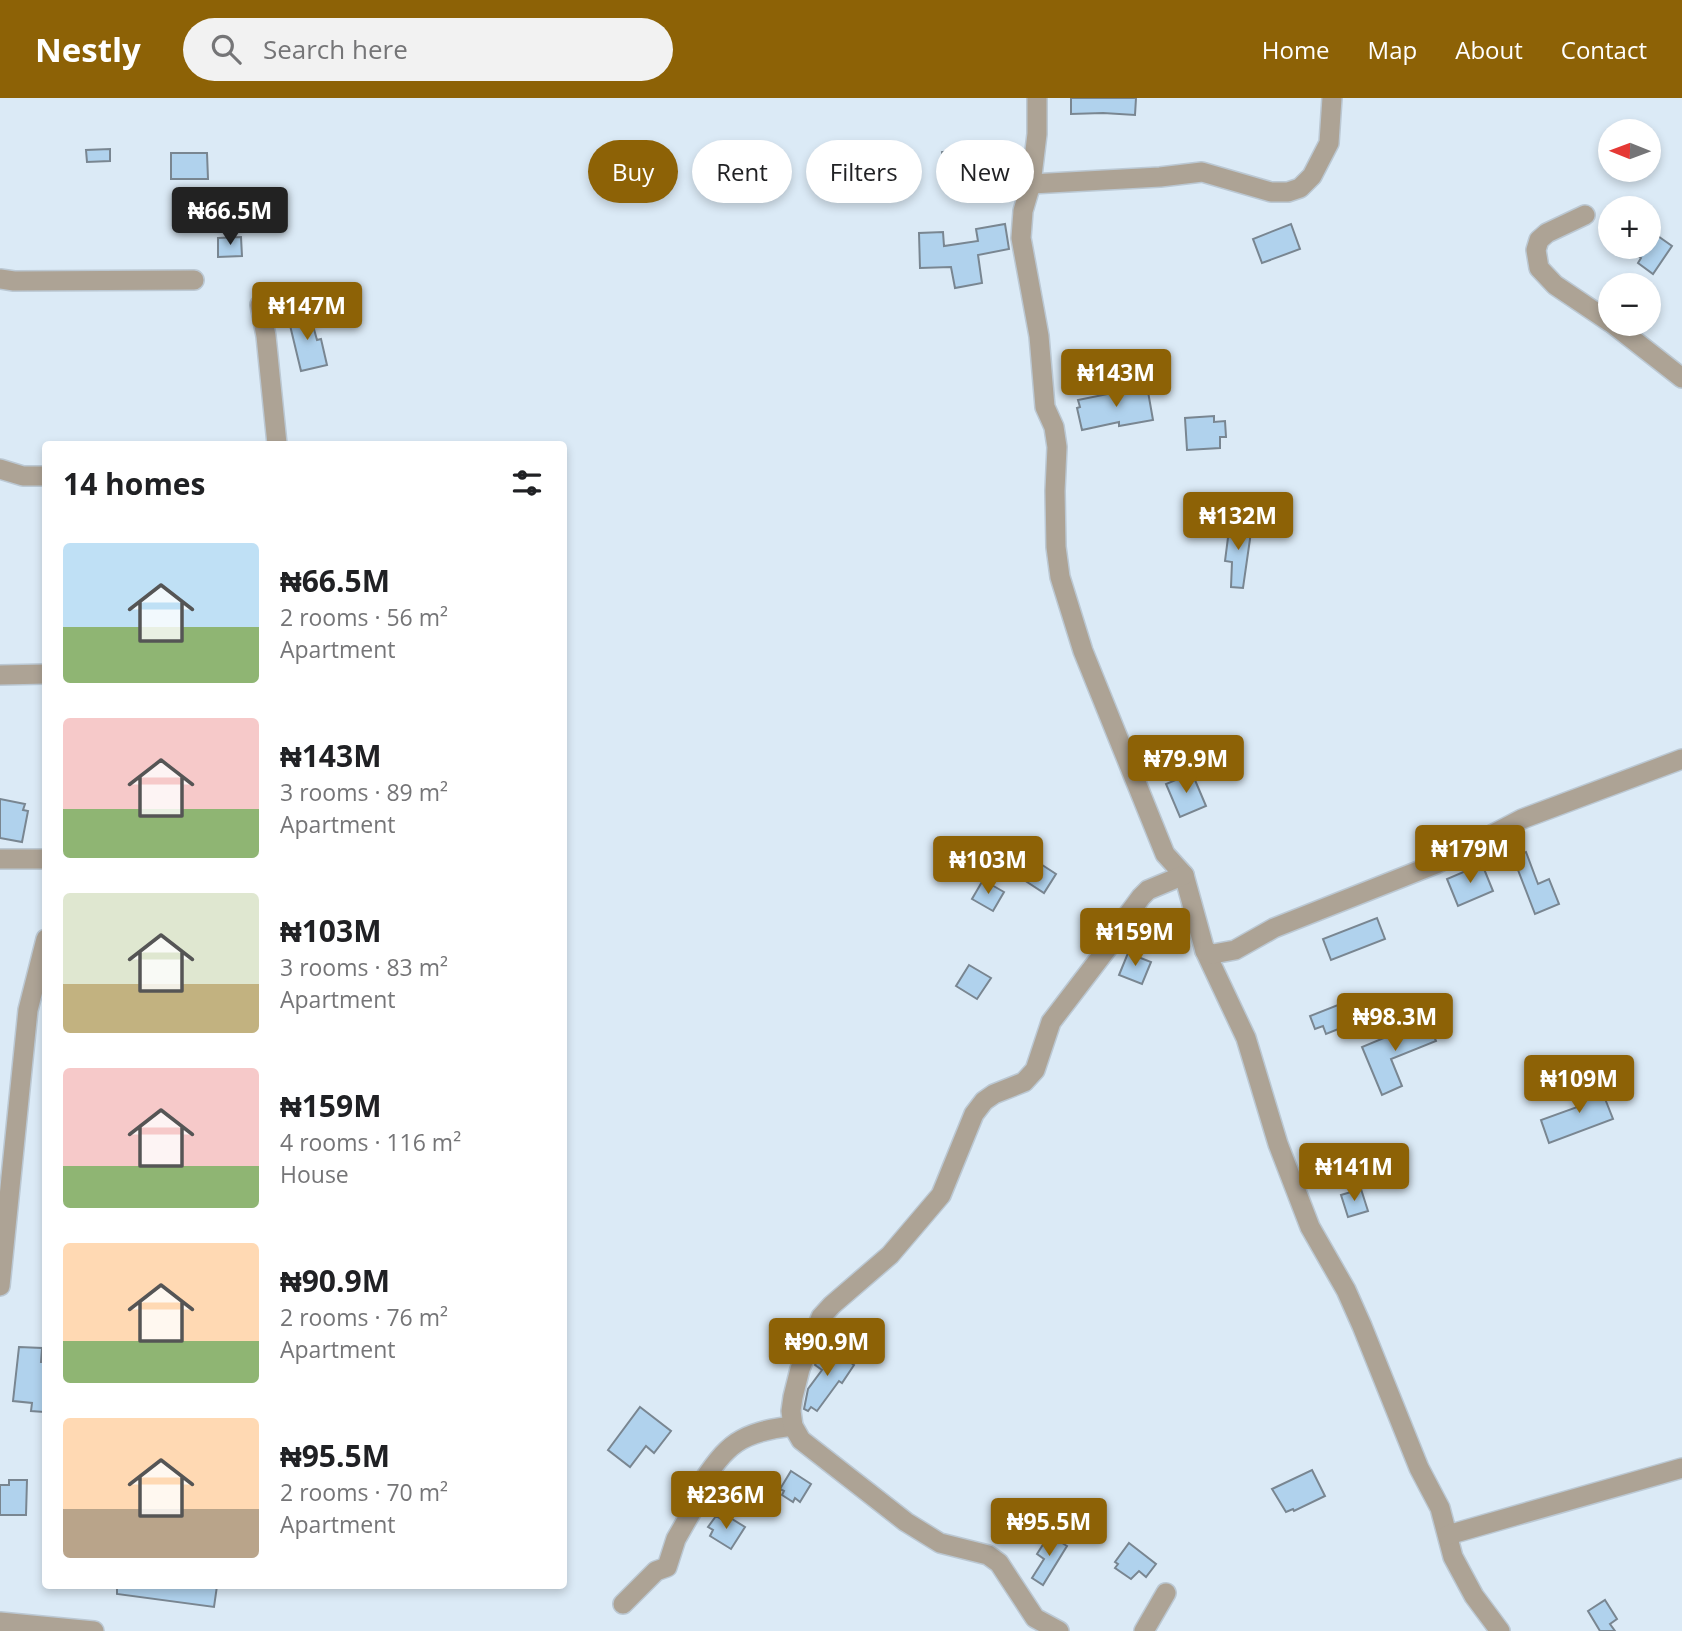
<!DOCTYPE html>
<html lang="en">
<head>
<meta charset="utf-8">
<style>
  :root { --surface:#fff; --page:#f2f2f2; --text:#202124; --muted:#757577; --accent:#8d6206 }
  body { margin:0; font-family:"Open Sans",sans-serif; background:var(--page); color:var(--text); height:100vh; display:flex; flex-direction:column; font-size:26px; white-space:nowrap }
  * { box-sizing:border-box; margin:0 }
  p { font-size:23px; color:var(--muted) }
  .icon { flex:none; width:38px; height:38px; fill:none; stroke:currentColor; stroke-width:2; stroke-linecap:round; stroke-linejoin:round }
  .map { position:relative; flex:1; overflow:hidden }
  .details { position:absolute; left:42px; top:343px; width:525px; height:1148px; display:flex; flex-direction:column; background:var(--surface); border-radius:7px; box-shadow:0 4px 10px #0003 }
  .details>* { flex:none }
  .top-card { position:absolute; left:588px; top:42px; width:665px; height:63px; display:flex; gap:14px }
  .needle { width:46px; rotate:271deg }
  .controls { position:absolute; left:1598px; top:21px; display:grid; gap:14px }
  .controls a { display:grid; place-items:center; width:63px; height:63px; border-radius:50%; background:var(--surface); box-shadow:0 4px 10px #0003; font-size:35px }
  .price { position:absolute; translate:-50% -60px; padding:0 16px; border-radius:7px; background:var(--accent); color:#fff; font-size:23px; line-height:46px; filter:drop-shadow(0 2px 4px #0008) }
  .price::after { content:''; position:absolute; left:50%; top:42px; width:21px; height:16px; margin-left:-10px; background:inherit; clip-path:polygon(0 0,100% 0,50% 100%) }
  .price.active { background:#222; color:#fff }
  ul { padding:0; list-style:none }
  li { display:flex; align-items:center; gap:21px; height:175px; padding:0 21px }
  li span { display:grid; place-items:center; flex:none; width:196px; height:140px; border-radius:7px; color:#555 }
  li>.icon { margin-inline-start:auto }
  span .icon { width:84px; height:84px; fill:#fffc; stroke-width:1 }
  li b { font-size:30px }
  h2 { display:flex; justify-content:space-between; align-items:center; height:84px; padding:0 21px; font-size:30px }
  .tag { padding:0 24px; border-radius:32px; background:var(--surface); box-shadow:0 4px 10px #0003; font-size:24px; line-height:63px }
  .tag.active { background:var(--accent); color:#fff }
  header { display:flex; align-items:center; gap:42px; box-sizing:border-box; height:98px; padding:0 35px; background:var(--accent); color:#fff }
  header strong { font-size:33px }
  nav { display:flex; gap:38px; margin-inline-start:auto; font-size:24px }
  .search { width:490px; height:63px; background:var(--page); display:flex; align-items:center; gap:18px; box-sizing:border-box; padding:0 24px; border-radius:38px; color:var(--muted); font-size:26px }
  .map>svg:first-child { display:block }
  .building { fill:#b0d2ed; stroke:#798691; stroke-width:2 }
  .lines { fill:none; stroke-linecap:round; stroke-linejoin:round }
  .minor-casing { stroke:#bbc8d3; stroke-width:22 }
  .minor { stroke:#ada395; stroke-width:19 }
</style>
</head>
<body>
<header>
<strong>Nestly</strong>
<div class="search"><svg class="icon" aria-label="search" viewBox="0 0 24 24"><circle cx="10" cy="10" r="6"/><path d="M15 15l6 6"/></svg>Search here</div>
<nav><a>Home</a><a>Map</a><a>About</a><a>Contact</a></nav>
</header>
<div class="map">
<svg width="1682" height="1533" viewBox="0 0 1682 1533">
  <rect width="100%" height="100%" fill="#dbeaf6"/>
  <g class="building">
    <polygon points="1071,0 1136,0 1135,17 1103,15 1071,16"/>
    <polygon points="110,51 110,63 87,64 86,52"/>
    <polygon points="966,51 971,90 947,93 942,54"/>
    <polygon points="171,55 207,55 208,81 171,81"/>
    <polygon points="1005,126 1009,151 978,157 982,185 955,190 951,169 920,170 919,135 943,134 944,148 978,143 976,131"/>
    <polygon points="1291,126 1300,151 1262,165 1253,141"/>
    <polygon points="1648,131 1672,148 1653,176 1638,165 1641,160 1626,149 1648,149"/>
    <polygon points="241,139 242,158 218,159 218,140"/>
    <polygon points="309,213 317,242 321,241 327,267 301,273 288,219"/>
    <polygon points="1147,288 1153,322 1119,328 1119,324 1082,332 1077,310 1080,309 1078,302"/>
    <polygon points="1214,318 1214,324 1225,323 1226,339 1220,339 1220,350 1187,352 1185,320"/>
    <polygon points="1230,424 1252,427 1243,490 1231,489 1232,464 1225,463"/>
    <polygon points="1192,675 1206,708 1180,719 1166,686"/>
    <polygon points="0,701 25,706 23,712 28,713 22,744 0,740"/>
    <polygon points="1526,754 1538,786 1549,781 1559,806 1535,816 1513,759"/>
    <polygon points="1033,761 1056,776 1044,795 1021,780"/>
    <polygon points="1482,766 1493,793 1458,808 1447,781"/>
    <polygon points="983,782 1004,794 993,813 972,801"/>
    <polygon points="1377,820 1385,841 1331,862 1323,841"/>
    <polygon points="1128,855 1151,864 1142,886 1119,877"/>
    <polygon points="969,867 991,880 977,901 956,888"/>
    <polygon points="1343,905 1351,926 1326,936 1323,928 1315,931 1310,918"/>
    <polygon points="1427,922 1436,943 1391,961 1402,988 1382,997 1362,949"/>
    <polygon points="1598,983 1613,1021 1549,1045 1541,1022 1583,1007 1577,991"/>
    <polygon points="1361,1091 1368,1113 1348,1119 1341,1097"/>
    <polygon points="825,1247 854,1267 842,1285 839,1283 817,1313 811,1309 808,1313 804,1311 808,1291 822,1272 815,1267"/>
    <polygon points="19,1249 42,1250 41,1264 46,1264 44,1314 31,1313 32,1305 13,1303"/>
    <polygon points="640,1309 671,1333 654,1355 646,1348 630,1369 608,1352"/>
    <polygon points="1312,1372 1325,1398 1294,1413 1293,1411 1286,1414 1272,1391"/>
    <polygon points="791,1373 811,1386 800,1404 795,1400 793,1404 782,1397 784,1393 780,1391"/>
    <polygon points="9,1382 27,1382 26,1417 0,1417 0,1387 9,1387"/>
    <polygon points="724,1416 745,1429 731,1451 710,1438 713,1432 708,1429 716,1418 721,1421"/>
    <polygon points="1049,1437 1067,1448 1043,1487 1032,1480 1044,1461 1037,1456"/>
    <polygon points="1129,1445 1156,1466 1146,1479 1139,1473 1131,1481 1115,1470 1118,1466 1115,1464"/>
    <polygon points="117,1488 217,1488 214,1509 117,1496"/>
    <polygon points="1605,1502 1617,1521 1610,1526 1615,1533 1600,1533 1588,1513"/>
  </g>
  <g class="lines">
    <defs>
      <g id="minor">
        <polyline points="1037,0 1037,36 1031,86 1023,113 1021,140 1039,238 1045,309 1054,329 1057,349 1055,393 1056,449 1060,479 1083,553 1165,756 1184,777 1205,853 1246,940 1278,1046 1310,1129 1346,1192 1362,1228 1419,1370 1440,1410 1453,1459 1474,1498 1500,1533"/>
        <polyline points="1031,86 1160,79 1202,74 1271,94 1288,94 1300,90 1312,78 1329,45 1332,0"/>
        <polyline points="1585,117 1547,135 1539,142 1536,152 1539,170 1555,187 1610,224"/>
        <polyline points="0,181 14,183 194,182"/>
        <polyline points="260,207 266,238 277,346"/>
        <polyline points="1613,226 1682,280"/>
        <polyline points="0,371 23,378 46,378"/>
        <polyline points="0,577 46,576"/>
        <polyline points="0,761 46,761"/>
        <polyline points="1205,853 1213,856 1235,852 1274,830 1436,766 1522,721 1682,661"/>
        <polyline points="0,1188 28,912 46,841"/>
        <polyline points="1448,1437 1682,1370"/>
        <path d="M623,1506l33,-33 11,-4 9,-28 28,-49 -5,-3c28,-43 41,-55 94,-61"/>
        <polyline points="0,1524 94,1533"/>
        <polyline points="1059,1533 1035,1520 999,1465 988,1457 940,1445 906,1424 801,1342 793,1328 791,1313 793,1299 800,1271 821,1219 832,1207 890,1157 941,1097 974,1016 984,1003 994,996 1024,984 1035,972 1051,924 1116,839 1124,822 1141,799 1148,792 1184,777"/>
        <polyline points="1144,1533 1166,1495"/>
      </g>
    </defs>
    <use href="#minor" class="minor-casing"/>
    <use href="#minor" class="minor"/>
  </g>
</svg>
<div class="controls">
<a><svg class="needle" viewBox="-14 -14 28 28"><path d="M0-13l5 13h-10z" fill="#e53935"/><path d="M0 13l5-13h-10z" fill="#757577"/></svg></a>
<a>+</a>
<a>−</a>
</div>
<b class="price active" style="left:230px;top:149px">₦66.5M</b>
<b class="price" style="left:307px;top:244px">₦147M</b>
<b class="price" style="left:1116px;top:311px">₦143M</b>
<b class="price" style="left:1238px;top:454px">₦132M</b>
<b class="price" style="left:1186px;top:697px">₦79.9M</b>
<b class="price" style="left:1470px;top:787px">₦179M</b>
<b class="price" style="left:988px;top:798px">₦103M</b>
<b class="price" style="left:1135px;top:870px">₦159M</b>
<b class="price" style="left:1395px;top:955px">₦98.3M</b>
<b class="price" style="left:1579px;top:1017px">₦109M</b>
<b class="price" style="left:1354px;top:1105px">₦141M</b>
<b class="price" style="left:827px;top:1280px">₦90.9M</b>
<b class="price" style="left:726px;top:1433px">₦236M</b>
<b class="price" style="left:1049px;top:1460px">₦95.5M</b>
<div class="top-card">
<a class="tag active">Buy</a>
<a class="tag">Rent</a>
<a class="tag">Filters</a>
<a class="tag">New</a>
</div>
<section class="details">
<h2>14 homes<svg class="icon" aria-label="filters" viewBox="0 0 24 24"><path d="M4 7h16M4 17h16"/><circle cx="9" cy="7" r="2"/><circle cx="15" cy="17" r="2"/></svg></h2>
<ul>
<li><span style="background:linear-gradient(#bfe0f5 60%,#8fb573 0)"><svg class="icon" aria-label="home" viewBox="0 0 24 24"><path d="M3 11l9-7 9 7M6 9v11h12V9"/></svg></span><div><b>₦66.5M</b><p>2 rooms · 56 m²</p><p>Apartment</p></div></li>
<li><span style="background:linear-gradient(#f6c9c9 65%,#8fb573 0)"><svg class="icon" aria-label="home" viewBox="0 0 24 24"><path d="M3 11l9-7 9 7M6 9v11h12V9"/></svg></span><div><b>₦143M</b><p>3 rooms · 89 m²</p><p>Apartment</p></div></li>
<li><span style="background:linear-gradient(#dfe7d0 65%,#c2b280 0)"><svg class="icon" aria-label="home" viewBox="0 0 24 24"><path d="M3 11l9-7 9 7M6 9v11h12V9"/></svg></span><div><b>₦103M</b><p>3 rooms · 83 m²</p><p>Apartment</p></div></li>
<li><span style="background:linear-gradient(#f6c9c9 70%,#8fb573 0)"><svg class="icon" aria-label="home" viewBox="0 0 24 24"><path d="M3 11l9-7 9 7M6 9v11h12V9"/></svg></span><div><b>₦159M</b><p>4 rooms · 116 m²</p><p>House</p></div></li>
<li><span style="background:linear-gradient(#ffd9b3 70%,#8fb573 0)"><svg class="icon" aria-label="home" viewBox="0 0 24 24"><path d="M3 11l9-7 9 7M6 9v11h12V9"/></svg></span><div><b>₦90.9M</b><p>2 rooms · 76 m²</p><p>Apartment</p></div></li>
<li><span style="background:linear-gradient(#ffd9b3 65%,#b9a48a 0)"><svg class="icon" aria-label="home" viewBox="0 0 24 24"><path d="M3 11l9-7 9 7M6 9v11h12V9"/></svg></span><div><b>₦95.5M</b><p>2 rooms · 70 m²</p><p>Apartment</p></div></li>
</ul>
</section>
</div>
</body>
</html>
